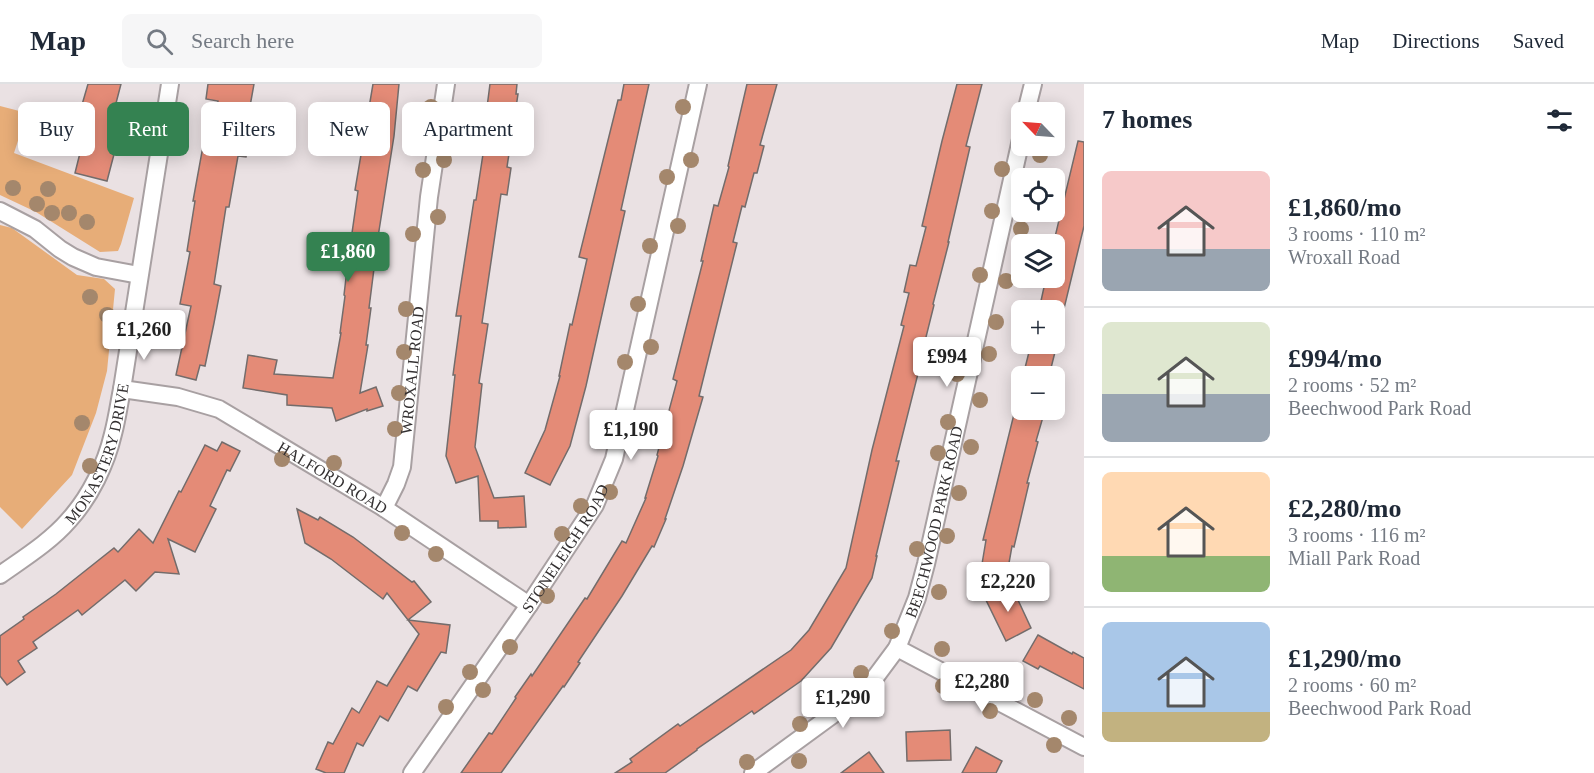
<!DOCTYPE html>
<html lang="en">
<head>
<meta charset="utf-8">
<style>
  :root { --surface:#fff; --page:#f6f6f7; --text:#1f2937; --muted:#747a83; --line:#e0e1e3; --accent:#348251 }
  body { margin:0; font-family:Georgia,serif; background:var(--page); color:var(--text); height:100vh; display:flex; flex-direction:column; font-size:22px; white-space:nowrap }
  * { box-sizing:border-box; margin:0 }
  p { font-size:20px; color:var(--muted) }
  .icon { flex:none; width:33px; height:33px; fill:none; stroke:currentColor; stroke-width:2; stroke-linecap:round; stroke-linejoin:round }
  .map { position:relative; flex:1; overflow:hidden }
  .sheet { display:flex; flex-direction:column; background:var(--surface); width:510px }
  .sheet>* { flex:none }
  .hud { position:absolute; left:18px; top:18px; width:570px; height:54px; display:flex; gap:12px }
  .needle { width:39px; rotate:295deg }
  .fabs { position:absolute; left:1011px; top:18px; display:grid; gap:12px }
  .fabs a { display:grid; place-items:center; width:54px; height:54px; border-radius:9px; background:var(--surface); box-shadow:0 3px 15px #0003; font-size:30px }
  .price { position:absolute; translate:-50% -51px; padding:0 14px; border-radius:6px; background:#fff; color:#222; font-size:20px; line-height:39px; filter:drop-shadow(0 2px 3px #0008) }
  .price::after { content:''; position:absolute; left:50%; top:36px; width:18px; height:14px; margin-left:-9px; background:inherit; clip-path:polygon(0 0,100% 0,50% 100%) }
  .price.on { background:var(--accent); color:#fff }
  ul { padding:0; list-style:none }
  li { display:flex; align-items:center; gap:18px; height:150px; padding:0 18px }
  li+li { border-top:2px solid var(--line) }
  li span { display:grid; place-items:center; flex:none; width:168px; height:120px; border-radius:9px; color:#555 }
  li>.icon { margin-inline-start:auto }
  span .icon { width:72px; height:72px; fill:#fffc; stroke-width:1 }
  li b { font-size:26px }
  h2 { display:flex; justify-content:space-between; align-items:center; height:72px; padding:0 18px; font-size:26px }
  .pill { padding:0 21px; border-radius:9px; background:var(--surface); box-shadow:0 3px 15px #0003; font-size:21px; line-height:54px }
  .pill.on { background:var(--accent); color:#fff }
  header { display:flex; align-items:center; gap:36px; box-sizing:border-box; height:84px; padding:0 30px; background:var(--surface); border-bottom:2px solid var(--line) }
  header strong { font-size:28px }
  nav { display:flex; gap:33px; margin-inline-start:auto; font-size:21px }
  .search { width:420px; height:54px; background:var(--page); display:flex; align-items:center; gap:15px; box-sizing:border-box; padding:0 21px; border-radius:9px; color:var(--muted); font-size:22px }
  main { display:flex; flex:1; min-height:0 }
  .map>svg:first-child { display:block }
  .green { fill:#e7ad78 }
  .building { fill:#e48b77; stroke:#736c6b; stroke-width:1.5 }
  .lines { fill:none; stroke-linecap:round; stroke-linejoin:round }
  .street-casing { stroke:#a8a0a2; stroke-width:20 }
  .street { stroke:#fff; stroke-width:16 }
  .tree { fill:#a4876c }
  .labels { text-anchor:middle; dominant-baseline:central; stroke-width:5; stroke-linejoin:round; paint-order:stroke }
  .street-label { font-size:16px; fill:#333031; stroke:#f7eff0 }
</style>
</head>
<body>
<header>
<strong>Map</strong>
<div class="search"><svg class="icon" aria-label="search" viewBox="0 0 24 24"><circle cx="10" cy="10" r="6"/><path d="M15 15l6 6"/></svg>Search here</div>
<nav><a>Map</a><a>Directions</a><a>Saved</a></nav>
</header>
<main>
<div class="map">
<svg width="1084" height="689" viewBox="0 0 1084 689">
  <rect width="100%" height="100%" fill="#eae1e3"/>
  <g class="green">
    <polygon points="0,22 27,29 14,69 134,114 121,160 118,167 100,168 36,128 0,111"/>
    <polygon points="0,141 12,144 77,191 104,195 115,205 107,287 96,329 72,391 22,445 0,423"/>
  </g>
  <g class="building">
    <polygon points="88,0 121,0 115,23 119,24 117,31 121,32 114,54 118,55 107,97 75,89 87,41 77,38"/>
    <polygon points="208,0 254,0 247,39 252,40 246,73 238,72 229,123 226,123 214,200 221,202 214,239 205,282 200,281 196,296 176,291 191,222 180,220 190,168 187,167 195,117 193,117 205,51 212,52 218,17 206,15"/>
    <polygon points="373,0 399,0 394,52 378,153 369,224 371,224 366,261 368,261 360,309 376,303 383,322 367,327 367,325 336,337 332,324 287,321 287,311 243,304 248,271 277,276 274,290 333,294 341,249 340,249 345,212 344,211 348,177 358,107 355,106"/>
    <polygon points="490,0 517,0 516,10 518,10 507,83 511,84 507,111 501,110 482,239 488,240 479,299 482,300 475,363 494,414 524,412 526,443 498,444 498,437 480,437 478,392 456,399 446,372 455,291 453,291 461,232 456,232 474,116 476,116 483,70 481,70"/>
    <polygon points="624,0 649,0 621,126 625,127 586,302 570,362 550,401 525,389 545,346 560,292 559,292 570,240 572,241 587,175 579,173 618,16 621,16"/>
    <polygon points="747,0 777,0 760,61 764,62 757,89 754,89 745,123 742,122 733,158 737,159 699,312 703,313 683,382 665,435 666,435 654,463 652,462 622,512 578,578 580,579 564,603 563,602 501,689 461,689 489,649 492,650 516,614 515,613 531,590 532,592 585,514 587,515 622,457 626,459 646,414 645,414 658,372 657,371 677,297 673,295 703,177 701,177 714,121 718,122 729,83 728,82"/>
    <polygon points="957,0 982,0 966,62 970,63 948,158 949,158 933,220 934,221 926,253 927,254 896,377 899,377 876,472 877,472 872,494 831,564 801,597 754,630 752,627 697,665 697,666 665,689 615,689 632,678 630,675 678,640 680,642 791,566 809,546 846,484 872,366 904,242 901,241 909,209 904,208 910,181 916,182 926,143 922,142 942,57"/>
    <polygon points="1078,57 1084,58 1084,142 1061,237 1054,236 1054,226 1039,226 1046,194 1054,194 1054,157"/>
    <polygon points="1031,260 1057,260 1049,292 1023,292"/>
    <polygon points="1015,326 1045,326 1036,357 1038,358 1027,399 1029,399 1014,463 1012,462 1006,496 980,492 986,456 983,456"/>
    <polygon points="222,358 240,367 230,387 227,386 210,422 216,425 195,468 168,455 179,490 155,488 136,507 125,496 82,531 78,526 33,558 37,564 18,577 25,588 7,601 0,592 0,552 24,535 23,533 56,510 114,464 118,468 139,445 153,459 179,407 181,408 205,361 217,367"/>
    <polygon points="297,425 318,436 320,433 353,453 412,498 414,497 431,518 408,536 450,541 446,569 441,568 417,607 408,602 388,637 380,632 363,662 357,659 344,689 326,689 316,685 328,658 333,660 352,624 359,629 377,597 387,602 419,550 387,509 383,515 331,475 305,459"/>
    <polygon points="1011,501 1031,544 1006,557 985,514"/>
    <polygon points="1038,551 1072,570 1073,568 1084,574 1084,605 1040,582 1038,585 1023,577"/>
    <polygon points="950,646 951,676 907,677 906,648"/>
    <polygon points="976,663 1002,677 996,689 962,689"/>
    <polygon points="869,668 884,689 841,689"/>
  </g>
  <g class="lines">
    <defs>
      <g id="street">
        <polyline points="1026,28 1033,0"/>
        <polyline points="0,127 35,145 60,165 73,173 96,183 139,191"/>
        <path id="s1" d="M122,305l56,8 41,12 165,99 145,97"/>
        <path id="s2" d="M384,424l12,-24 6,-17 27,-270 17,-113"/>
        <path id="s3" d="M0,491c24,-17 50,-33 69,-55 21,-23 37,-56 44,-86 4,-15 6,-30 9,-45l48,-305"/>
        <polyline points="897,564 1084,663"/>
        <path id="s4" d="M412,689l117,-168 66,-100 19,-46 84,-375"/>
        <path id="s5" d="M753,689l78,-57 40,-33 26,-35 20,-50 9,-34 96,-429"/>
      </g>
    </defs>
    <use href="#street" class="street-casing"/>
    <use href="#street" class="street"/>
  </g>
  <g class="tree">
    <circle cx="431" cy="23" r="8"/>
    <circle cx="683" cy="23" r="8"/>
    <circle cx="1040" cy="71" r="8"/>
    <circle cx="444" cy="76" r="8"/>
    <circle cx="691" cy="76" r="8"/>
    <circle cx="1002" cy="85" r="8"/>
    <circle cx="423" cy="86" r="8"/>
    <circle cx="667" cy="93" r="8"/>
    <circle cx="13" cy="104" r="8"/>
    <circle cx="48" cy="105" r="8"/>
    <circle cx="37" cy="120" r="8"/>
    <circle cx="992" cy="127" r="8"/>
    <circle cx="52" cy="129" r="8"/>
    <circle cx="69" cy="129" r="8"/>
    <circle cx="438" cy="133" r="8"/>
    <circle cx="87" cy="138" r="8"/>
    <circle cx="678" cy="142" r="8"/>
    <circle cx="1021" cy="145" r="8"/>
    <circle cx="413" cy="150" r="8"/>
    <circle cx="650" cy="162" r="8"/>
    <circle cx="980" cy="191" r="8"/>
    <circle cx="1006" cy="197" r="8"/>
    <circle cx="90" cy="213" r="8"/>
    <circle cx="638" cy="220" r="8"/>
    <circle cx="406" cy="225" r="8"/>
    <circle cx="107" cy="231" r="8"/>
    <circle cx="996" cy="238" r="8"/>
    <circle cx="651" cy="263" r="8"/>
    <circle cx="404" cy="268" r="8"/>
    <circle cx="989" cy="270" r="8"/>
    <circle cx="625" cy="278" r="8"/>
    <circle cx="957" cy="290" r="8"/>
    <circle cx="399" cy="309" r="8"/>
    <circle cx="980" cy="316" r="8"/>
    <circle cx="611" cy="337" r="8"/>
    <circle cx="948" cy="338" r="8"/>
    <circle cx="82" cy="339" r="8"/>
    <circle cx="395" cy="345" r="8"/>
    <circle cx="971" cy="363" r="8"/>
    <circle cx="938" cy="369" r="8"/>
    <circle cx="282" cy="375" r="8"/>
    <circle cx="334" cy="379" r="8"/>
    <circle cx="90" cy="382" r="8"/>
    <circle cx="610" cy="408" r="8"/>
    <circle cx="959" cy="409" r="8"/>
    <circle cx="581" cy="422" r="8"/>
    <circle cx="402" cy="449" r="8"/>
    <circle cx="562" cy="450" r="8"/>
    <circle cx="947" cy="452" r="8"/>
    <circle cx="917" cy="465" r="8"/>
    <circle cx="436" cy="470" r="8"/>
    <circle cx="939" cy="508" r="8"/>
    <circle cx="547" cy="512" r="8"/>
    <circle cx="892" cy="547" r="8"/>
    <circle cx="510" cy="563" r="8"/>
    <circle cx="942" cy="565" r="8"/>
    <circle cx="470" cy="588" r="8"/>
    <circle cx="861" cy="589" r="8"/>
    <circle cx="986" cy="592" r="8"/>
    <circle cx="943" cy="602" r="8"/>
    <circle cx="483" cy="606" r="8"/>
    <circle cx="1035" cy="616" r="8"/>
    <circle cx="446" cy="623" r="8"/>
    <circle cx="990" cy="627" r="8"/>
    <circle cx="1069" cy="634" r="8"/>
    <circle cx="800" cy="640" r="8"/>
    <circle cx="1054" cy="661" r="8"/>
    <circle cx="799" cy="677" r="8"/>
    <circle cx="747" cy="678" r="8"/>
  </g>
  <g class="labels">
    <g class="street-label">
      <text stroke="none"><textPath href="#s2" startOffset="142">WROXALL ROAD</textPath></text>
      <text stroke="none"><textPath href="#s3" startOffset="162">MONASTERY DRIVE</textPath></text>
      <text stroke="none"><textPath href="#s1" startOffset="232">HALFORD ROAD</textPath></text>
      <text stroke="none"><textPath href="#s5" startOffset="324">BEECHWOOD PARK ROAD</textPath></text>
      <text stroke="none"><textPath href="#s4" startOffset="272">STONELEIGH ROAD</textPath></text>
    </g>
  </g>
</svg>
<div class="fabs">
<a><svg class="needle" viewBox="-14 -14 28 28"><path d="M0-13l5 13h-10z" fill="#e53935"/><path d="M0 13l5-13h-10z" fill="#747a83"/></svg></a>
<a><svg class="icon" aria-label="locate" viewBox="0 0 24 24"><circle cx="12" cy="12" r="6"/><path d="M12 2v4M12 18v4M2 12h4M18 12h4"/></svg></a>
<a><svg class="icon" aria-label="layers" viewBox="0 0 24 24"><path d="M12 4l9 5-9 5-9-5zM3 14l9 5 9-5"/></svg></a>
<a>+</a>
<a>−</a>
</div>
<b class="price on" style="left:348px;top:199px">£1,860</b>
<b class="price" style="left:144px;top:277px">£1,260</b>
<b class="price" style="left:947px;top:304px">£994</b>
<b class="price" style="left:631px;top:377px">£1,190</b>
<b class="price" style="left:1008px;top:529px">£2,220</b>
<b class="price" style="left:982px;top:629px">£2,280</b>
<b class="price" style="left:843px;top:645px">£1,290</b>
<div class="hud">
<a class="pill">Buy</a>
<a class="pill on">Rent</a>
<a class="pill">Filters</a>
<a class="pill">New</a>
<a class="pill">Apartment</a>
</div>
</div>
<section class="sheet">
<h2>7 homes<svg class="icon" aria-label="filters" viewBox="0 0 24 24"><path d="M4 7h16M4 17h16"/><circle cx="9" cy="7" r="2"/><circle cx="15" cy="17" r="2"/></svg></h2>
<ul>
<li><span style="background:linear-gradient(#f6c9c9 65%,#9aa5b1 0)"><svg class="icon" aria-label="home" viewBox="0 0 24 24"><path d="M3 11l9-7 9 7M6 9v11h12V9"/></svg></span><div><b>£1,860/mo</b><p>3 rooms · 110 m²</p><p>Wroxall Road</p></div></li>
<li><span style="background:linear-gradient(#dfe7d0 60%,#9aa5b1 0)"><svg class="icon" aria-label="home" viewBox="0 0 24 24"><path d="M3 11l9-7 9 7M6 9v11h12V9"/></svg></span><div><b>£994/mo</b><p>2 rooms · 52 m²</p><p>Beechwood Park Road</p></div></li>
<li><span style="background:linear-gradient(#ffd9b3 70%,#8fb573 0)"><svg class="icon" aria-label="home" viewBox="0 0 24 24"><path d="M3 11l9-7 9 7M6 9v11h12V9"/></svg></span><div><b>£2,280/mo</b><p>3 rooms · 116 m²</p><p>Miall Park Road</p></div></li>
<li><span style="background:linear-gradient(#a9c7e8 75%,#c2b280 0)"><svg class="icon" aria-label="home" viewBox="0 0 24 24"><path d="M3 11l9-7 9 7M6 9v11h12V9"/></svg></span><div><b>£1,290/mo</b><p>2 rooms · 60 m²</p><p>Beechwood Park Road</p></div></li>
</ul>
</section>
</main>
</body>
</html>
